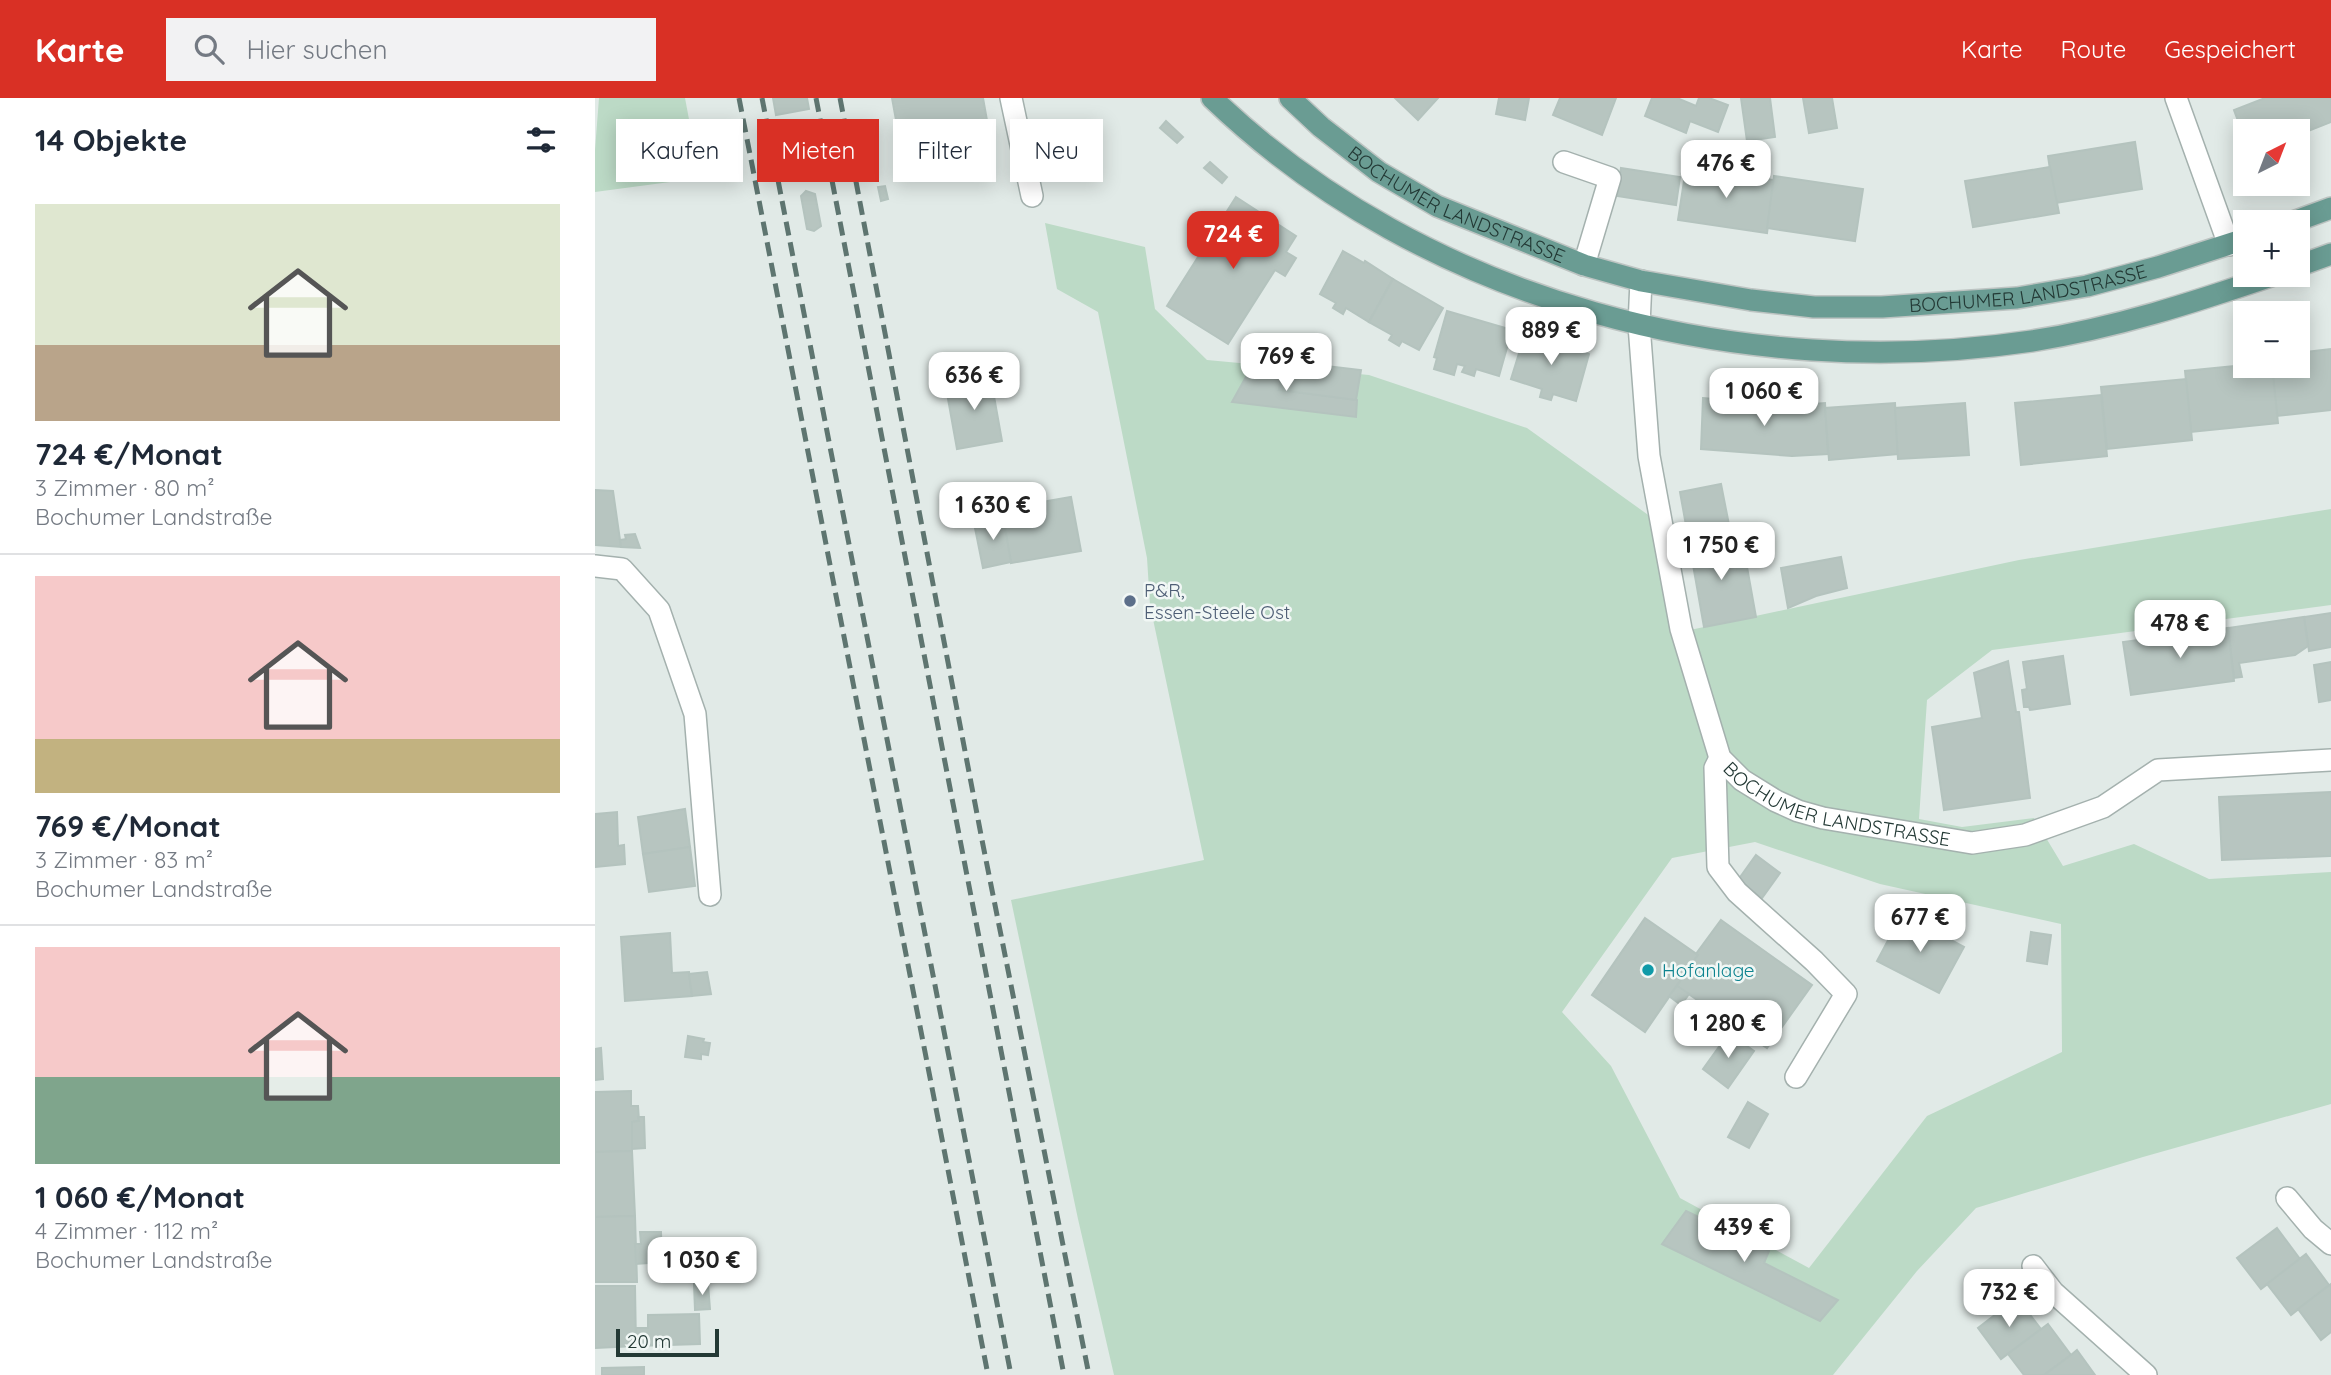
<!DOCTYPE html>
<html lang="de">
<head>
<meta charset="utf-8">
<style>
  :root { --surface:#fff; --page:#f2f2f3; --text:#1f2937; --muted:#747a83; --line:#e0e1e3; --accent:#d93025 }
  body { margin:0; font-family:Quicksand,sans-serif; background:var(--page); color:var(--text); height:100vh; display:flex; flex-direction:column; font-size:26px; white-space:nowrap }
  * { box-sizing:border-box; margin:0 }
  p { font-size:23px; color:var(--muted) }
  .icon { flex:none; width:38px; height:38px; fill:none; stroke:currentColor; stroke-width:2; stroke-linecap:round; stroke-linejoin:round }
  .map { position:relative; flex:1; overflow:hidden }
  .side { display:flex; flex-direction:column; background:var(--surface); width:595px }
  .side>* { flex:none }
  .hud { position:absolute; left:21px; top:21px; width:665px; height:63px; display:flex; gap:14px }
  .needle { width:46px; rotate:42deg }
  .controls { position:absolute; left:1638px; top:21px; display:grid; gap:14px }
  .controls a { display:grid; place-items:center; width:77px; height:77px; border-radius:0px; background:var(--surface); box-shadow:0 4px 18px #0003; font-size:35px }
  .scale { position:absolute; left:21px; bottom:18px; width:103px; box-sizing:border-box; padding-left:7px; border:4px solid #233935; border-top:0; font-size:19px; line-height:24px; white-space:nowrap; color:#233935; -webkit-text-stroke:5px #f1f7f5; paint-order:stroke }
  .price { position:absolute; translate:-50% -60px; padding:0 16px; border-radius:14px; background:#fff; color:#222; font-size:23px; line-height:46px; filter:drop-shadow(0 2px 4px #0008) }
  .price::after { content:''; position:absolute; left:50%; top:42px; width:21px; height:16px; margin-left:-10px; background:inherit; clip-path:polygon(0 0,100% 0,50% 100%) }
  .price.on { background:var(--accent); color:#fff }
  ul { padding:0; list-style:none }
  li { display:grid; align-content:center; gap:14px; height:371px; padding:0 35px }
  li+li { border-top:2px solid var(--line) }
  li span { display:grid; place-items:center; height:217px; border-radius:0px; color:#555 }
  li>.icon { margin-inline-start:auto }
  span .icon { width:126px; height:126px; fill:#fffc; stroke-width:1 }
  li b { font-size:30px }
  h2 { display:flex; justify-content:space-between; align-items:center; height:84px; padding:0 35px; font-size:30px }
  .tag { padding:0 24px; border-radius:0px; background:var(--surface); box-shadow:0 4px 18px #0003; font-size:24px; line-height:63px }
  .tag.on { background:var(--accent); color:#fff }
  header { display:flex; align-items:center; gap:42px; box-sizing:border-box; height:98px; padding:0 35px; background:var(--accent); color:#fff }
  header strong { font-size:33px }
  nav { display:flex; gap:38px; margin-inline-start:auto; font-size:24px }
  .search { width:490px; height:63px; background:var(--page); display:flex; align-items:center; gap:18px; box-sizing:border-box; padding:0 24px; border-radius:0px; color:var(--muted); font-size:26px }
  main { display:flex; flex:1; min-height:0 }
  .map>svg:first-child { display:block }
  .green { fill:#bcdac6; fill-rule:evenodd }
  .building { fill:#b7c5c0; stroke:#b4c3be; stroke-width:2 }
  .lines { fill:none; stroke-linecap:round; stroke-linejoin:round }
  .minor-casing { stroke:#a4b1ae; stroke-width:24 }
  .major-casing { stroke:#bdc4c2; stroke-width:24 }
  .minor { stroke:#fff; stroke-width:21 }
  .major { stroke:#6a9c93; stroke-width:21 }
  .rail { stroke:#5e7570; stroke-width:5; stroke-dasharray:14 7; stroke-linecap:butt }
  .service-dot { fill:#5c6f8a; stroke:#f1f7f5; stroke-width:2.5 }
  .culture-dot { fill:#0f9aa8; stroke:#f1f7f5; stroke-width:2.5 }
  .labels { text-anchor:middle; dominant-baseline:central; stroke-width:5; stroke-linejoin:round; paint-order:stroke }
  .street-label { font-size:19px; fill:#233935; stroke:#f1f7f5 }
  .service-label { font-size:19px; fill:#4e5e75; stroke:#f1f7f5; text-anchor:start }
  .culture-label { font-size:19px; fill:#0d838f; stroke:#f1f7f5; text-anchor:start }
</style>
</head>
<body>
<header>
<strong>Karte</strong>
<div class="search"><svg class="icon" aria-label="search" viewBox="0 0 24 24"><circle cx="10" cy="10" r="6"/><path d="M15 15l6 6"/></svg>Hier suchen</div>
<nav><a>Karte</a><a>Route</a><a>Gespeichert</a></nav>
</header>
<main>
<section class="side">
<h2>14 Objekte<svg class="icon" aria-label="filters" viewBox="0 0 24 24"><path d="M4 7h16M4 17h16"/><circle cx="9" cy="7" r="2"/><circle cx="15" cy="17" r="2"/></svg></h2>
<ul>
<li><span style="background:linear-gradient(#dfe7d0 65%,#b9a48a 0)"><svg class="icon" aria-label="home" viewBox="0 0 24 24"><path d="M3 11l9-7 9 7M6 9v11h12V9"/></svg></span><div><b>724 €/Monat</b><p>3 Zimmer · 80 m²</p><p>Bochumer Landstraße</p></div></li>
<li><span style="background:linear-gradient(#f6c9c9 75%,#c2b280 0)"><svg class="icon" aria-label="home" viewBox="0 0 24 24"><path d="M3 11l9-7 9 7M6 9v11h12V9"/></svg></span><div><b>769 €/Monat</b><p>3 Zimmer · 83 m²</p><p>Bochumer Landstraße</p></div></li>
<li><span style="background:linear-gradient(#f6c9c9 60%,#7fa58c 0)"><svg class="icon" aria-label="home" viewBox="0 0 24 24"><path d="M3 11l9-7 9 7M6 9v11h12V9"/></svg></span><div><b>1 060 €/Monat</b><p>4 Zimmer · 112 m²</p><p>Bochumer Landstraße</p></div></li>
</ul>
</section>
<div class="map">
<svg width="1736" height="1277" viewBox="0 0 1736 1277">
  <rect width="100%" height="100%" fill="#e1eae7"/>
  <g class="green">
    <polygon points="4,0 90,0 105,80 0,94 0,52"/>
    <path d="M450,125l100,24 10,62 52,51 162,15 158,53 131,94 18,111 343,-73 312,-51v96l-339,45 -65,50 -8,119 43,8 72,-9 29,48 71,-22 75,35 122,-7v232l-188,53 -167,51 -59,63 -84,104h-719l-36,-156 -67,-319 193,-40 -54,-255 -3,-47 -49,-246 -41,-23zM1160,744l125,42 181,40 1,128 -135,64 -118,152 -129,-70 -69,-132 -49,-54 110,-154z"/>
  </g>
  <g class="building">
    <polygon points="178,0 212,0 214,11 181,17"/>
    <polygon points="297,0 388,0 393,28 305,44"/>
    <polygon points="800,0 843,0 823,22"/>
    <polygon points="904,0 934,0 930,22 901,16"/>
    <polygon points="965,0 1021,0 1007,37 958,17"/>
    <polygon points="1057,0 1082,0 1101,8 1104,0 1114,0 1133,7 1123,34 1095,23 1091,35 1050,18"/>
    <polygon points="1146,0 1175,0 1180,39 1152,43"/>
    <polygon points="1208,0 1237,0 1242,30 1214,35"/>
    <polygon points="1670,0 1736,0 1736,24 1703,37 1703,33 1650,33 1650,42 1639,12"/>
    <polygon points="571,23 588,39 582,45 565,30"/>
    <polygon points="1540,44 1547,91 1460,105 1453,58"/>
    <polygon points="615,64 632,79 627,85 609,70"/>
    <polygon points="1455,69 1464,115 1378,129 1370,83"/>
    <polygon points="1026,70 1085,79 1081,107 1022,98"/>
    <polygon points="1091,70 1179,82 1172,135 1083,122"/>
    <polygon points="1179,78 1268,91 1260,143 1172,130"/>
    <polygon points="290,88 293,101 286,103 283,89"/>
    <polygon points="211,93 220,96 226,128 219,133 212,131 206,98"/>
    <polygon points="641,99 701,138 691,154 701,160 690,178 680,172 633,246 572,208"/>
    <polygon points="748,153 769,165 770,163 798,181 774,224 751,210 748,216 738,210 741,205 725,196"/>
    <polygon points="798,181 848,210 824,252 807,243 804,248 794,242 797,237 774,224"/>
    <polygon points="852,213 917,232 904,278 881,271 879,278 867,274 870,268 862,266 859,277 839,271 842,260 839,259"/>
    <polygon points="930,236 972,247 994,256 981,303 958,296 956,302 945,299 947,291 916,281"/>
    <polygon points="1736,251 1736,312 1682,318 1677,268 1703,268 1703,255"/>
    <polygon points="662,259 689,263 684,292 762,302 761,319 637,304"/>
    <polygon points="689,263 766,272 761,302 684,292"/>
    <polygon points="1650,267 1677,268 1683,325 1596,334 1590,273"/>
    <polygon points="395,276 407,343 362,351 350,284"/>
    <polygon points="1591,281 1597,342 1512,351 1506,289"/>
    <polygon points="1506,297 1512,358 1426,367 1420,305"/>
    <polygon points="1108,300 1191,308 1230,305 1233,356 1197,358 1106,351"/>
    <polygon points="1300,305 1303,356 1234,362 1230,310"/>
    <polygon points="1370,305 1374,357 1303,361 1300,310"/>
    <polygon points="1126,386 1136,437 1094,444 1085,394"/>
    <polygon points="0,392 18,393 26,449 0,447"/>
    <polygon points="476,399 486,453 416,465 406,411"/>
    <polygon points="408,419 416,464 388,470 379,425"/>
    <polygon points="40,436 45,450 26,449 25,442 31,441 30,437"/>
    <polygon points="1136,437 1142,471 1152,469 1161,519 1109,529 1094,444"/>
    <polygon points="1246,459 1252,490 1221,498 1193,510 1186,470"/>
    <polygon points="1736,515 1736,549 1714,553 1709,519"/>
    <polygon points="1709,519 1713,548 1700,557 1644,565 1647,579 1639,580 1633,530"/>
    <polygon points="1625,525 1626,531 1633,530 1639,583 1536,597 1528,544 1587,536 1587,530"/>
    <polygon points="1468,558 1475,606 1435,612 1434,609 1429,609 1427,592 1432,591 1428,564"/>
    <polygon points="1413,563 1421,614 1424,614 1435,700 1349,712 1337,629 1387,620 1379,575"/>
    <polygon points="1736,564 1736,602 1724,604 1719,567"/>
    <polygon points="1736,694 1736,758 1627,762 1624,699"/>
    <polygon points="90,711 95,749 48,756 43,719"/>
    <polygon points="22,714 23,748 29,747 30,766 0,769 0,716"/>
    <polygon points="95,749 100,788 54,794 48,756"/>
    <polygon points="1161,757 1185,775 1167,800 1143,782"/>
    <polygon points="1307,816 1369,849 1344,895 1282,863"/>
    <polygon points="1050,820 1103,857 1050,934 997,897"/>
    <polygon points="1126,822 1217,887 1172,950 1082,888 1103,857 1101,856"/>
    <polygon points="1436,834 1456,837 1452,866 1432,863"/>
    <polygon points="75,835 77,875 94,874 97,898 30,903 26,839"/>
    <polygon points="112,874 116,896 97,898 94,876"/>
    <polygon points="1082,888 1094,896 1086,907 1074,898"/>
    <polygon points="1134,935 1159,953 1133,990 1108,971"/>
    <polygon points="93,938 109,941 108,944 115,945 113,957 106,956 106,961 90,959"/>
    <polygon points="6,950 8,981 0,982 0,951"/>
    <polygon points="36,993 36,1008 43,1008 44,1023 37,1024 37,1053 0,1054 0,994"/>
    <polygon points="1153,1004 1173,1016 1154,1050 1133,1039"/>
    <polygon points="43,1019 49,1019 50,1050 37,1051 37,1024 44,1023"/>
    <polygon points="37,1053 40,1118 0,1119 0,1054"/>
    <polygon points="1091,1113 1174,1153 1169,1165 1243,1202 1225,1223 1067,1146"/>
    <polygon points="40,1118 42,1184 0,1184 0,1119"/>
    <polygon points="1682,1130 1705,1161 1666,1191 1642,1160"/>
    <polygon points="45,1134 66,1134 67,1164 41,1166 40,1146 46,1146"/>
    <polygon points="1711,1156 1734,1187 1696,1217 1672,1186"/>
    <polygon points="99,1186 113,1186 115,1211 100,1212"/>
    <polygon points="1736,1186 1736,1234 1726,1242 1703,1211"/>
    <polygon points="0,1188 40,1188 41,1248 0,1250"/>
    <polygon points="1422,1200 1446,1231 1406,1261 1383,1230"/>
    <polygon points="104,1216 105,1246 41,1248 41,1230 53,1230 53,1217"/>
    <polygon points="1453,1226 1476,1257 1449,1277 1429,1277 1413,1256"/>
    <polygon points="1482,1252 1500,1277 1449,1277 1476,1257"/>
    <polygon points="49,1269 49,1277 7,1277 7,1270"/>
  </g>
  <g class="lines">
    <defs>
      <g id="minor">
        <polyline points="416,0 437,98"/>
        <polyline points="1581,0 1634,147"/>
        <polyline points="969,64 1015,80 989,167"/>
        <path id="s1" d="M1046,183l-2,44 10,131 32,173 39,129 22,22 34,21 22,10 25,7 149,25 53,-8 78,-28 55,-37 173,-10"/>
        <polyline points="0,468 27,471 64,512 100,616 115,797"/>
        <polyline points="1125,660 1120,670 1123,769 1142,794 1219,863 1251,896 1201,979"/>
        <polyline points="1692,1100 1718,1131 1736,1146"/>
        <polyline points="1438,1168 1458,1194 1551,1277"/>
      </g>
      <g id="major">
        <path d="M617,0c213,205 532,286 820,243 83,-13 163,-39 242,-66"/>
        <path id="s2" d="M695,0l31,29 58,45 58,34 147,59 57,16 110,19 63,7h68l135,-9 70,-12 71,-19 87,-28"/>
        <polyline points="1698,124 1736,110"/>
        <polyline points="1703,168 1736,156"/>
      </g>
    </defs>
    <use href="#minor" class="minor-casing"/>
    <use href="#major" class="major-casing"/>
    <use href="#minor" class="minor"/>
    <use href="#major" class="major"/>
    <g class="rail">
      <polyline points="144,0 393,1277"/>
      <polyline points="167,0 416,1277"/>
      <polyline points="221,0 469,1277"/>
      <polyline points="245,0 387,742 494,1277"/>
    </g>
  </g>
  <circle class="service-dot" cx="535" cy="503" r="7"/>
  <circle class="culture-dot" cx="1053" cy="872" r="7"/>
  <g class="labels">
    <g class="street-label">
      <text stroke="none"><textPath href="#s2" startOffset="200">BOCHUMER LANDSTRASSE</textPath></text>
      <text stroke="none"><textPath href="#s2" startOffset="791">BOCHUMER LANDSTRASSE</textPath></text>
      <text stroke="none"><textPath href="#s1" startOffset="616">BOCHUMER LANDSTRASSE</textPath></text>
    </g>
    <g class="service-label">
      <text x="549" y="492">P&amp;R,<tspan x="549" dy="22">Essen-Steele Ost</tspan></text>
    </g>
    <g class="culture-label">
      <text x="1067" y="872">Hofanlage</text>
    </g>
  </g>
</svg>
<div class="controls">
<a><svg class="needle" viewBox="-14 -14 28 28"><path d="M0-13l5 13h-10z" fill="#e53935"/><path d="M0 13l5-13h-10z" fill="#747a83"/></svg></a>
<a>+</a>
<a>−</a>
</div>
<div class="scale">20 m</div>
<b class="price" style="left:1131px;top:102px">476 €</b>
<b class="price on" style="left:638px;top:173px">724 €</b>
<b class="price" style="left:956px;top:269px">889 €</b>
<b class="price" style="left:691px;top:295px">769 €</b>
<b class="price" style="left:379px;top:314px">636 €</b>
<b class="price" style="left:1169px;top:330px">1 060 €</b>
<b class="price" style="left:398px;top:444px">1 630 €</b>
<b class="price" style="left:1126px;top:484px">1 750 €</b>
<b class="price" style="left:1585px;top:562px">478 €</b>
<b class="price" style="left:1325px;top:856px">677 €</b>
<b class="price" style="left:1133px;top:962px">1 280 €</b>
<b class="price" style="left:1149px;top:1166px">439 €</b>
<b class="price" style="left:107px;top:1199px">1 030 €</b>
<b class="price" style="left:1414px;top:1231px">732 €</b>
<div class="hud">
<a class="tag">Kaufen</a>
<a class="tag on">Mieten</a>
<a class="tag">Filter</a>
<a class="tag">Neu</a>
</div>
</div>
</main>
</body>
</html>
